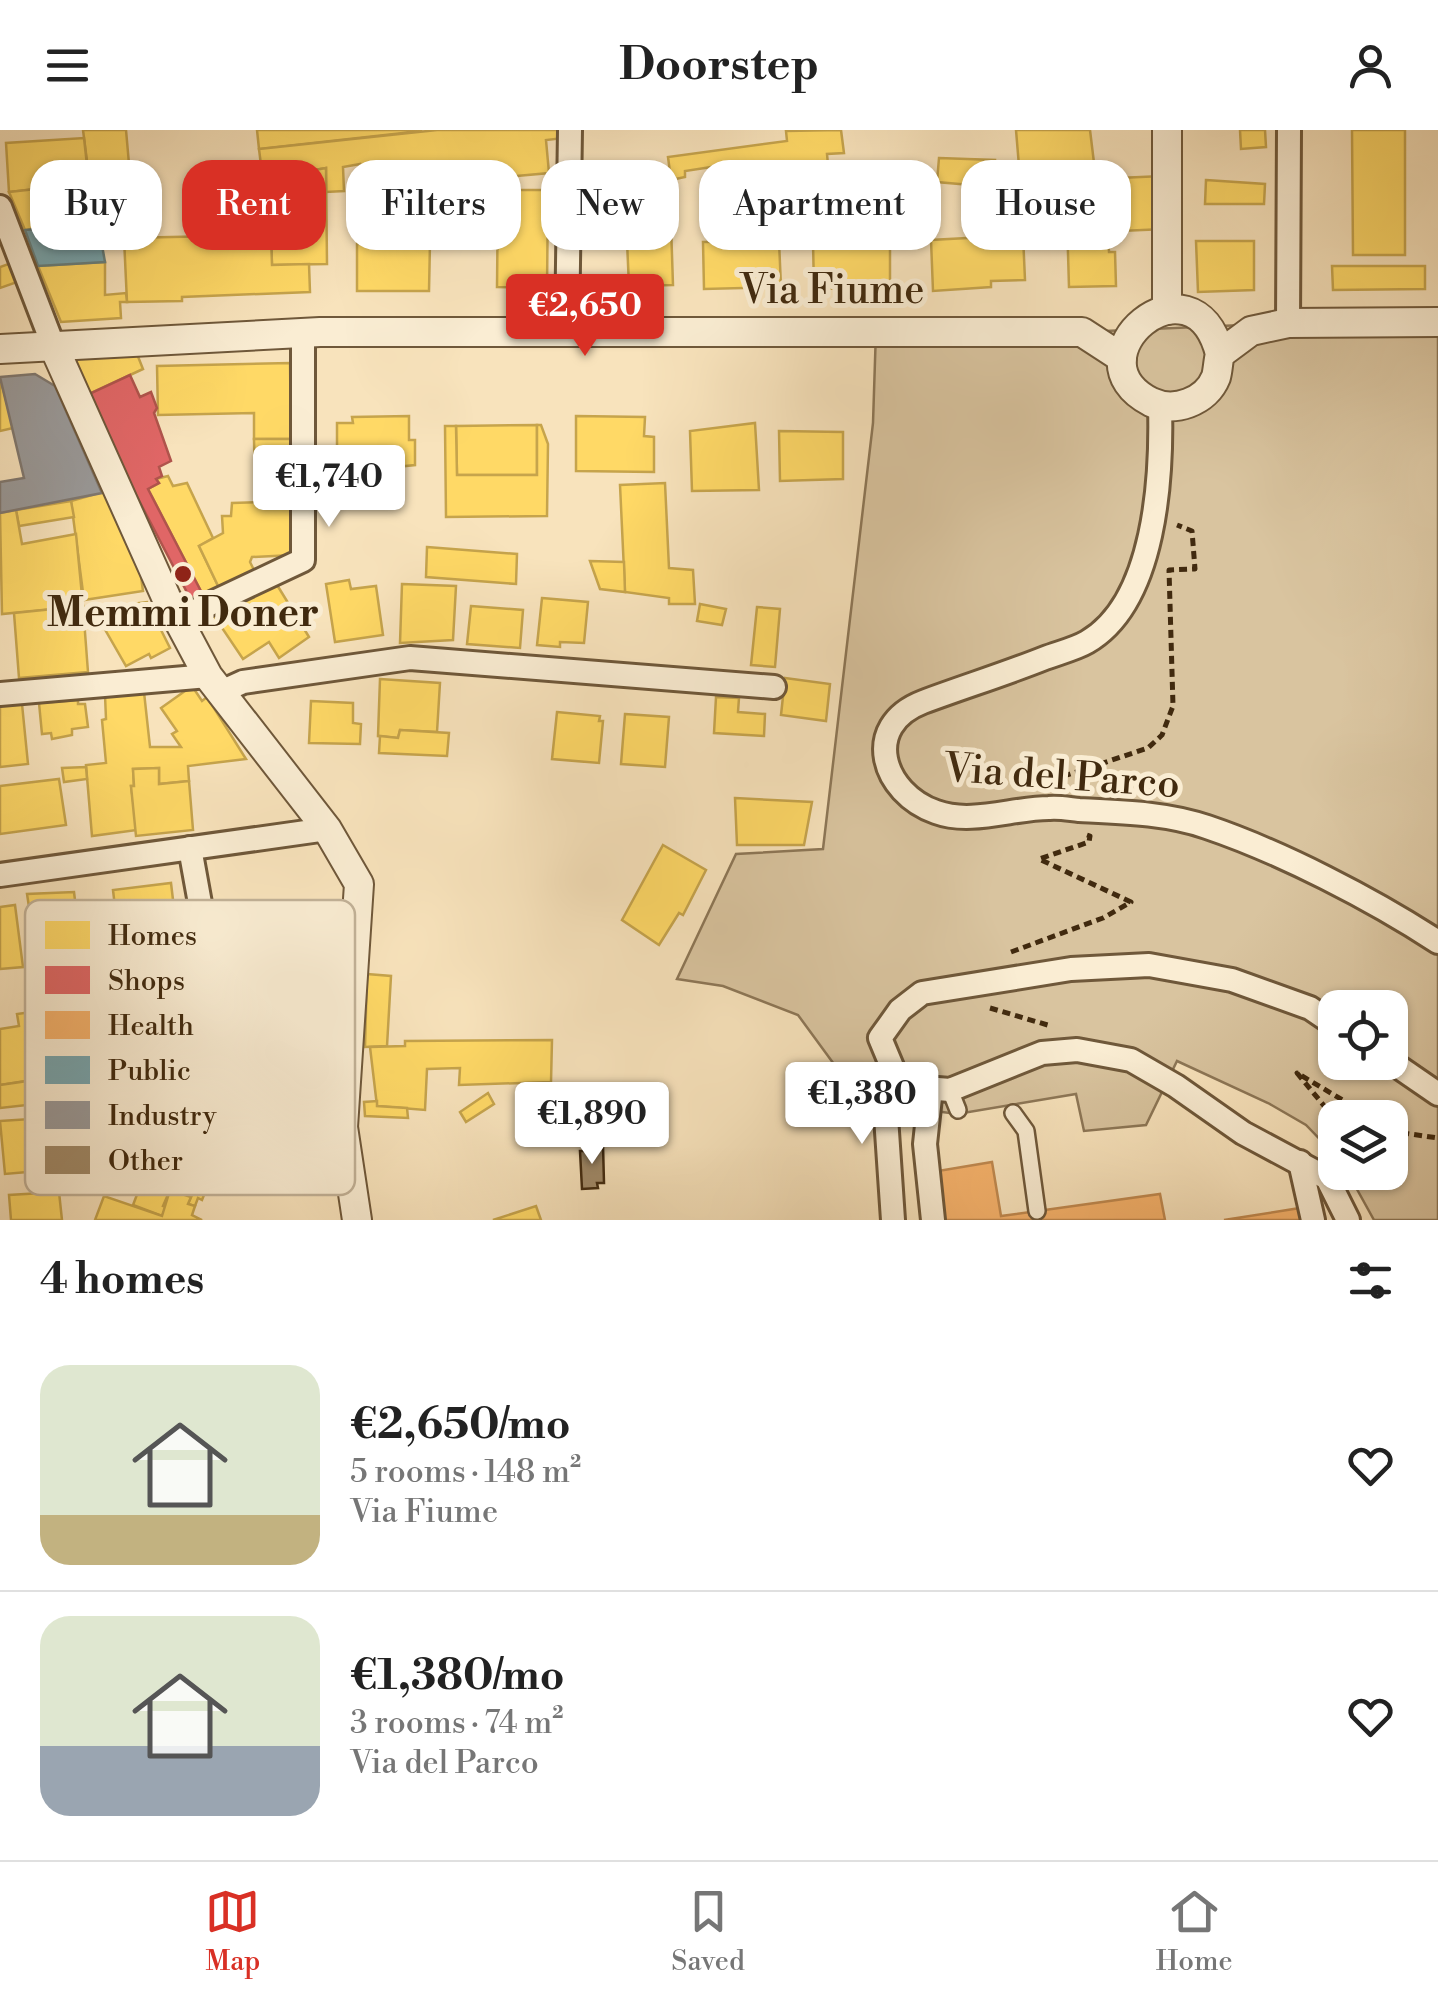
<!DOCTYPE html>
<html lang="en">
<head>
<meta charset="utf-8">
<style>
  :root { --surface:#fff; --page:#f6f6f6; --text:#222; --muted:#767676; --line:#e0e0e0; --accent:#d93025 }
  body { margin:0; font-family:"Libre Bodoni",serif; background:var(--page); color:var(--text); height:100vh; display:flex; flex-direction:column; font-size:38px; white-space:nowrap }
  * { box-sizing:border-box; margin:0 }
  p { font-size:32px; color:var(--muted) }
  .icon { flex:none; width:55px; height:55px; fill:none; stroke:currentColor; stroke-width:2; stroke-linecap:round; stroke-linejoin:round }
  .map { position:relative; height:1090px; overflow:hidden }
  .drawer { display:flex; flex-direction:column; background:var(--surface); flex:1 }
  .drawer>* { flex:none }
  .banner { position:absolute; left:30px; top:30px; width:1380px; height:90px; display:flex; gap:20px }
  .tools { position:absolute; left:1318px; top:860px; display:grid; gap:20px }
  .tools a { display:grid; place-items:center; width:90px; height:90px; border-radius:20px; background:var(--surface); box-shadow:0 2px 8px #0004; font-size:50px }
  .price { position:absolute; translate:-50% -85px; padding:0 22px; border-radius:10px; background:#fff; color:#222; font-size:32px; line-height:65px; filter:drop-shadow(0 2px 5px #0008) }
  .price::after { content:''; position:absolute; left:50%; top:60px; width:30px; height:22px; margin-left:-15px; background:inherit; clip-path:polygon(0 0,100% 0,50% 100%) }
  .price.on { background:var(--accent); color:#fff }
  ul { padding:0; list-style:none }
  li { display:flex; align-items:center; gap:30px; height:250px; padding:0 40px }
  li+li { border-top:2px solid var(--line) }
  li span { display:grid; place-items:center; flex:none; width:280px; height:200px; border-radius:30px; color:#555 }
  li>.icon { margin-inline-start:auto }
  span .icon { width:120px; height:120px; fill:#fffc; stroke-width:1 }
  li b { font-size:42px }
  h2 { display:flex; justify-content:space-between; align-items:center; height:120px; padding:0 40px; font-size:42px }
  .pill { padding:0 35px; border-radius:30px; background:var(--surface); box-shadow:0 2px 8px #0004; font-size:35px; line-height:90px }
  .pill.on { background:var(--accent); color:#fff }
  header { display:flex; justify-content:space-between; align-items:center; height:130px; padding:0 40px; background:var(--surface); font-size:45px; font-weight:700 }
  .tab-bar { display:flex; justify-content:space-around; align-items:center; height:140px; border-top:2px solid var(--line); background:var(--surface); font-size:28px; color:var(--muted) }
  .tab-bar a { display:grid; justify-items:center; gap:5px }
  .tab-bar .on { color:var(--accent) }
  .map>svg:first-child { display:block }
  .green { fill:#d9c49f; stroke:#8d7757; stroke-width:2.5; fill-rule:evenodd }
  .homes { fill:#ffd966; stroke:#c6a44c; stroke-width:2.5 }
  .shops { fill:#e06666; stroke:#b0544c; stroke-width:2.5 }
  .health { fill:#f6b26b; stroke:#c0894f; stroke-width:2.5 }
  .public { fill:#76a5af; stroke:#66807f; stroke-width:2.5 }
  .industry { fill:#999; stroke:#7f7870; stroke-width:2.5 }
  .building { fill:#a08a69; stroke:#412a0f; stroke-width:2.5 }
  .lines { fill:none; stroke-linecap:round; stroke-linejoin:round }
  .pedestrian-casing { stroke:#6f583a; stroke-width:20 }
  .minor-casing { stroke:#6f583a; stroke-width:28 }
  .tertiary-casing { stroke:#6f583a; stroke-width:32 }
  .path { stroke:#412a0f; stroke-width:5; stroke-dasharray:8 5; stroke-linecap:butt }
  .pedestrian { stroke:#faedd3; stroke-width:15 }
  .minor { stroke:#faedd3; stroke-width:22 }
  .tertiary { stroke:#faedd3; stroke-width:28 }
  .poi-dot { fill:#8f2418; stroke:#faedd3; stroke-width:4 }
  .labels { text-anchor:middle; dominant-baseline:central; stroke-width:10; stroke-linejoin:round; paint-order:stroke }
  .street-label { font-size:40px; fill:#412a0f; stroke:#faedd3 }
  .poi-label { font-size:40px; font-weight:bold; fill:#412a0f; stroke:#faedd3 }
  .key { fill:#faedd3; stroke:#c2b298; stroke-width:2.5 }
  .key-label { font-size:28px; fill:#412a0f }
</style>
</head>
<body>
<header><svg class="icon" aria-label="menu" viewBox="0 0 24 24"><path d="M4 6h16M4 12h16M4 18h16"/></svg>Doorstep<svg class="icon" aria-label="person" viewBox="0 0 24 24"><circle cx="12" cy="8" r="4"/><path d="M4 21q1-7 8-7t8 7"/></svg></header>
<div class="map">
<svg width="1438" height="1090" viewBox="0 0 1438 1090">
  <rect width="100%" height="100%" fill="#f8e3bc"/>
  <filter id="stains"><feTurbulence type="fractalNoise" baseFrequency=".002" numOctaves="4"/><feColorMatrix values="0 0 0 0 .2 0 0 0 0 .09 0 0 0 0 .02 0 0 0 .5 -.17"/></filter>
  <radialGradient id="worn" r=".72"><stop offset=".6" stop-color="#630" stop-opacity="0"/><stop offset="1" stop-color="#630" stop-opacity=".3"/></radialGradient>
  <path class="green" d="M1438,192v898h-64l-26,-47 42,-1v-54h-55v37l-29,-30 -38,-22 -91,-42 -31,64 -62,6 -8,-37 -119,20 -96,-13 -63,-86 -75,-29 -46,-7 59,-125 87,-5 50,-426 3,-93 206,2 206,-9zM1335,878h55v54h-55z"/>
  <g class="homes">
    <polygon points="83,0 126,0 129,34 88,39"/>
    <polygon points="257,0 421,0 421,1 259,19"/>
    <polygon points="437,0 564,0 564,8 546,10 549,43 485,49 486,55 427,63 428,71 414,71 412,53 379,55 379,64 361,66 360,34 343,37 344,61 326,62 326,38 269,48 261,35 259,19"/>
    <polygon points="841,0 844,23 827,24 829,45 774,52 776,62 761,63 760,52 720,57 718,36 685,41 685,47 671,50 668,27 787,11 786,1"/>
    <polygon points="1016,0 1090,0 1095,41 1061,45 1019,36"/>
    <polygon points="1240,0 1265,0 1266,17 1241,19"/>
    <polygon points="1352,0 1405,0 1405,125 1353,125"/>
    <polygon points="84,8 89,53 9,62 6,13"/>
    <polygon points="939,28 995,30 993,57 937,52"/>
    <polygon points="326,38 327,134 272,135 269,48"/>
    <polygon points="1162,46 1164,99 1121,101 1119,48"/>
    <polygon points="1206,50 1265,54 1264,74 1205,74"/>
    <polygon points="89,53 96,53 98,93 25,100 9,62"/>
    <polygon points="498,60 548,60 547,158 497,157"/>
    <polygon points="670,65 673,155 629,156 626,89 615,90 615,66"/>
    <polygon points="880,73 914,75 913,92 879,91"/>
    <polygon points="1107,86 1109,122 1115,122 1116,156 1069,157 1067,89"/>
    <polygon points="271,105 272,135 309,134 310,162 182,167 182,171 127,172 124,108"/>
    <polygon points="1023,105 1025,150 991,151 991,157 933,161 931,110"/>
    <polygon points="779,111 781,157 704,159 703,112"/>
    <polygon points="1196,111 1254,111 1254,160 1198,162"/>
    <polygon points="813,112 890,113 890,158 814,159"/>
    <polygon points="430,113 429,161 357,161 357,114"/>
    <polygon points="14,132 20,151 0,158 0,137"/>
    <polygon points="105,132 105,165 126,163 127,172 120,172 121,188 61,192 38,136"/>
    <polygon points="1332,136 1425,136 1425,159 1333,160"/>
    <polygon points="135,219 143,239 89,264 74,233 77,227"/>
    <polygon points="290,233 291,309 254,309 254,283 158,285 157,236"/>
    <polygon points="0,247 13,298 0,301"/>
    <polygon points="409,286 409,310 415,310 415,335 366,340 366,330 337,330 337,293 353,293 352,287"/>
    <polygon points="576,286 645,287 644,306 654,307 654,342 576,341"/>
    <polygon points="755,293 759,360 692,361 690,301"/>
    <polygon points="537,295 537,345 457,345 456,296"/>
    <polygon points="537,295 541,295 548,314 547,386 446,387 445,296 456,296 457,345 537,345"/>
    <polygon points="779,301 843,302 843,349 780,351"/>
    <polygon points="254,309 291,309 292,360 255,361"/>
    <polygon points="168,346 173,356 187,353 213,408 199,416 220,460 204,467 148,359 159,353 156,349"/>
    <polygon points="665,353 669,438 693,440 695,474 669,474 669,468 625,462 620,355"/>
    <polygon points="106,361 139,432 143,461 84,470 71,371"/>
    <polygon points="71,371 74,387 19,396 16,380"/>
    <polygon points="291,371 293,425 252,427 250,432 256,444 220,460 199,416 223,403 222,386 231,386 232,373"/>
    <polygon points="16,380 22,414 76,404 83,476 2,484 0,383"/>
    <polygon points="427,417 517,424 516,454 426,447"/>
    <polygon points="590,431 624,432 625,462 600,459"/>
    <polygon points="274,450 309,507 279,528 269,512 243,529 214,486"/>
    <polygon points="349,450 351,459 376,456 383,505 335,512 326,454"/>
    <polygon points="402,454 456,456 453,510 400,513"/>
    <polygon points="542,468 588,472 584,513 560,512 560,517 537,515"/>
    <polygon points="147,472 170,518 151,528 149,524 126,536 99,489 97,478"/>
    <polygon points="700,474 726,479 722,495 697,491"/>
    <polygon points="83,476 88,542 19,548 14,483"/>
    <polygon points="471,476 523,480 520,518 467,514"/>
    <polygon points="757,477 780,479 775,537 751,535"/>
    <polygon points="785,548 830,554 826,591 781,585"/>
    <polygon points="380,549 440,553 437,602 400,600 398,608 378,606"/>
    <polygon points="192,556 202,571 207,567 246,629 188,636 189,651 159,654 159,638 133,639 134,656 131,656 137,700 92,706 86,635 106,633 102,590 106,589 105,565 144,562 150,617 181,617 172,604 177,601 161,578"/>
    <polygon points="716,567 739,568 738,582 765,584 764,606 714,603"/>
    <polygon points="78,570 78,574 85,574 88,597 72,599 72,605 52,609 51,603 42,604 39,573"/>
    <polygon points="311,571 353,573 353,593 361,594 360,614 309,613"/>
    <polygon points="22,574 28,634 0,637 0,576"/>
    <polygon points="557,582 600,586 599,591 603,591 599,633 552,629"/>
    <polygon points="625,584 669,587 665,637 621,634"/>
    <polygon points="400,600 449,603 447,626 379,623 380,606 398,608"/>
    <polygon points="86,637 87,649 64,652 62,638"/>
    <polygon points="159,638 159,654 189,651 193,700 136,706 131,656 134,656 133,639"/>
    <polygon points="59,649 66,695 0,704 0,656"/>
    <polygon points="735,668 812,672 804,715 737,715"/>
    <polygon points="663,715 706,740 683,785 679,783 659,815 622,790"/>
    <polygon points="171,753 178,812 120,820 113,760"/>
    <polygon points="74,762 82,828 49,833 49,828 37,829 27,764"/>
    <polygon points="15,775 23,837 0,839 0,777"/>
    <polygon points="367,844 391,846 387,916 365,917"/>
    <polygon points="82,875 90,927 43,934 45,948 0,955 0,899 19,896 17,884"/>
    <polygon points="552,910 551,952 459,955 460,938 427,939 425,980 377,976 370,917 405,916 405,911"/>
    <polygon points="48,948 54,972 0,978 0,955"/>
    <polygon points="488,963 494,974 466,992 460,982"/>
    <polygon points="377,971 377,976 407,978 408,988 365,986 364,972"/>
    <polygon points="46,988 50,1040 5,1044 0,991"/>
    <polygon points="164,994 179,999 181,995 187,997 185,1002 197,1007 191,1023 187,1021 163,1076 166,1077 162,1086 133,1075"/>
    <polygon points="194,1016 199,1018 197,1024 217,1032 202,1070 198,1068 195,1076 188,1074 191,1067 170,1060 187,1021 191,1023"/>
    <polygon points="170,1060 191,1067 188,1074 195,1076 192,1085 202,1090 95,1090 104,1066 162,1086"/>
    <polygon points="59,1062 62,1090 11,1090 9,1065"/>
    <polygon points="536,1076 541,1090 493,1090"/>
  </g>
  <polygon class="shops" points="130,245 140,267 151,262 157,278 154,283 171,331 159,337 162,346 156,349 159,353 148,359 204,467 192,472 134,361 89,264"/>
  <g class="health">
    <polygon points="992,1032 1001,1086 1160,1064 1165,1090 945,1090 938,1041"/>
    <polygon points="1300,1078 1302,1090 1224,1090"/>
  </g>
  <polygon class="public" points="98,93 105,132 38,136 25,100"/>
  <polygon class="industry" points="35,244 55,256 102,363 0,383 0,352 24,348 0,247"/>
  <polygon class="building" points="603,1015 604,1053 597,1053 598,1058 582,1059 580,1021 591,1021 591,1016"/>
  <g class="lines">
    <defs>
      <g id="pedestrian">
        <polyline points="950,960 958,980"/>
        <polyline points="1013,983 1026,1001 1037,1081"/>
      </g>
      <g id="minor">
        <polyline points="0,77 53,215"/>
        <polyline points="1288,193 1289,0"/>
        <polyline points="567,200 570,0"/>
        <path d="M1160,275c2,71 -4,197 -73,237 -12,7 -29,11 -42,16 -40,16 -82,29 -122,44 -62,24 -41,91 13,110 35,13 77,-4 113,-4 10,-1 20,1 30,2 42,2 88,3 128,17 74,25 165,72 231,115"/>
        <polyline points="178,489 303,430 303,202"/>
        <polyline points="221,562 243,552 410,528 774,557"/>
        <polyline points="0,564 208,546"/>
        <polyline points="0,745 327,699"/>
        <polyline points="90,840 209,823 190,718"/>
        <polyline points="1335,895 1310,878 1232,850 1149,835 1071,839 922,863 900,880 880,908 900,956 950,960 1042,923 1077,920 1131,930 1176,956 1243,1003 1327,1048 1348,1090"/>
        <polyline points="1390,931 1438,964"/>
        <polyline points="931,958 925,1014 933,1090"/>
        <polyline points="1300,1032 1313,1090"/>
        <polyline points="893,1090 886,987 900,956"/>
      </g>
      <g id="tertiary">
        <polyline points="1167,180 1167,0"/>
        <polyline points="53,215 166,467 208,546 327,699 359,754 343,997 357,1090"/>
        <polyline points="0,219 320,202 1082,202 1122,228"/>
        <path d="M1220,224c-27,-106 -155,4 -69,48 23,11 55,0 65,-25 2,-7 2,-16 4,-23l31,-23 37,-8 150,-1"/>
      </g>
    </defs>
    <use href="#pedestrian" class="pedestrian-casing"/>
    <use href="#minor" class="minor-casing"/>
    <use href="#tertiary" class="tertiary-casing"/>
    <g class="path">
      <polyline points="1053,655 1064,646 1148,618 1162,605 1173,576 1169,440 1195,439 1192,401 1177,395"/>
      <polyline points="1011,822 1103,788 1131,772 1039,729 1089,712 1090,706 1087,705"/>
      <polyline points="990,878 1051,896"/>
      <polyline points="1335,989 1297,943 1373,988"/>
      <polyline points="1390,996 1403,1003 1438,1008"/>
    </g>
    <use href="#pedestrian" class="pedestrian"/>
    <use href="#minor" class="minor"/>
    <use href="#tertiary" class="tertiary"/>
  </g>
  <circle class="poi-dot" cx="183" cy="444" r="10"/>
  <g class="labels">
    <g class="street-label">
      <text x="832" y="161">Via Fiume</text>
      <text transform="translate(1062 647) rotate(4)">Via del Parco</text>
    </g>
    <g class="poi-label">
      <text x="183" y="484">Memmi Doner</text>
    </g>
  </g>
  <rect x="25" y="770" width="330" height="295" rx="15" class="key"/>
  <rect x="45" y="791" width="45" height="28" fill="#ffd966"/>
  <rect x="45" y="836" width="45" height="28" fill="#e06666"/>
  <rect x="45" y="881" width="45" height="28" fill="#f6b26b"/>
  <rect x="45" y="926" width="45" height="28" fill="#76a5af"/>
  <rect x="45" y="971" width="45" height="28" fill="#999"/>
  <rect x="45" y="1016" width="45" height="28" fill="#a08a69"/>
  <g class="key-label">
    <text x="108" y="815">Homes</text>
    <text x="108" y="860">Shops</text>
    <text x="108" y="905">Health</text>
    <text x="108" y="950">Public</text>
    <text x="108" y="995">Industry</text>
    <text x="108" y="1040">Other</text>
  </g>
  <rect width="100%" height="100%" filter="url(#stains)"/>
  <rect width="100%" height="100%" fill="url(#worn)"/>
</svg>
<div class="tools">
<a><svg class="icon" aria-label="locate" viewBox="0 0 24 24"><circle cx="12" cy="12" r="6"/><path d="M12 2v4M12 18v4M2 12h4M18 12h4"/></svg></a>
<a><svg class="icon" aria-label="layers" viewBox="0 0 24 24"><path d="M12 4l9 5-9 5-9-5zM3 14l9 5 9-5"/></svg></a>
</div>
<b class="price on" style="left:585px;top:229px">€2,650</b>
<b class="price" style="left:329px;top:400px">€1,740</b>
<b class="price" style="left:862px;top:1017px">€1,380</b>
<b class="price" style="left:592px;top:1037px">€1,890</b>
<div class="banner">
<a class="pill">Buy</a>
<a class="pill on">Rent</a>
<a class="pill">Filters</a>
<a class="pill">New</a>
<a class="pill">Apartment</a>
<a class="pill">House</a>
</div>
</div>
<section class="drawer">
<h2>4 homes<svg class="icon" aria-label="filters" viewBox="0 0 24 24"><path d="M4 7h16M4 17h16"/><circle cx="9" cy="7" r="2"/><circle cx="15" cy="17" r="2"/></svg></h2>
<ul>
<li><span style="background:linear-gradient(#dfe7d0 75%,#c2b280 0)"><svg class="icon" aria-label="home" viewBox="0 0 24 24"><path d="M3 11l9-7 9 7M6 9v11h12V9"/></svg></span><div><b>€2,650/mo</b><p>5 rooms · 148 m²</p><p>Via Fiume</p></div><svg class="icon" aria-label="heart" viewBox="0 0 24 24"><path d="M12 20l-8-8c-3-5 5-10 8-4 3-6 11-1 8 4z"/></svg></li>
<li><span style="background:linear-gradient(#dfe7d0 65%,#9aa5b1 0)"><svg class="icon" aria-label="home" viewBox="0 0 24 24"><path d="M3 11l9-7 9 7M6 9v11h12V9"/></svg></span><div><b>€1,380/mo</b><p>3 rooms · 74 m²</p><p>Via del Parco</p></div><svg class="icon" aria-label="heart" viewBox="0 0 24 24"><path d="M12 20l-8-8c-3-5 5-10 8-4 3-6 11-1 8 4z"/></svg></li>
</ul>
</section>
<nav class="tab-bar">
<a class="on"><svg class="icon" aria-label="map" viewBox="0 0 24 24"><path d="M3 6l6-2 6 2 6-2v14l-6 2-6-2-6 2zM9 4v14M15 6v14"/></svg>Map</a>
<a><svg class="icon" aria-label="saved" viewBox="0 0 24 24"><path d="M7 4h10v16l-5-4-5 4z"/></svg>Saved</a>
<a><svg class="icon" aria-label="home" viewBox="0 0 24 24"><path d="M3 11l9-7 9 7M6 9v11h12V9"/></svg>Home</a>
</nav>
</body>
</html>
